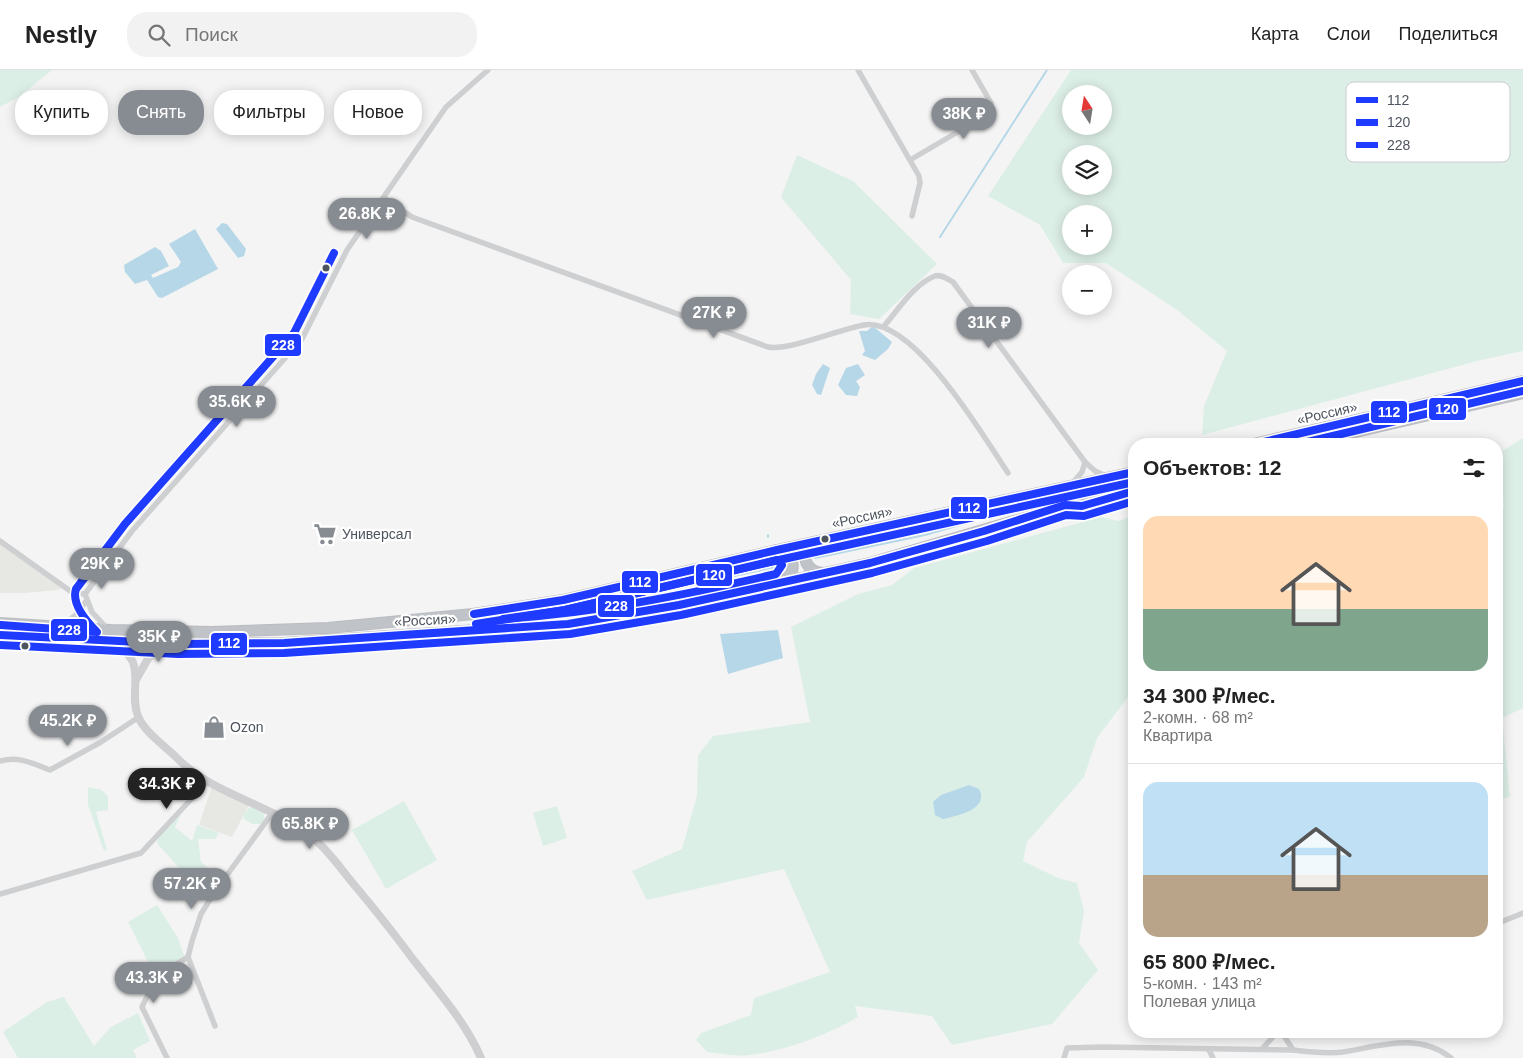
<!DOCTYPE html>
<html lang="ru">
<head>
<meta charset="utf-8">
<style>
  :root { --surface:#fff; --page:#f2f2f2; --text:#222; --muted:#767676; --line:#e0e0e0; --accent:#878c92 }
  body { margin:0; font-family:Arial,sans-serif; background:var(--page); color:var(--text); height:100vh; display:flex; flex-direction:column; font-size:19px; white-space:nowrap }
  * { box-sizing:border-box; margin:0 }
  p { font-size:16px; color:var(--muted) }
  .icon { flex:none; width:28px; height:28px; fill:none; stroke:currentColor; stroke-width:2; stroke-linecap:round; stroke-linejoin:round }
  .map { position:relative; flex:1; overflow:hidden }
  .drawer { position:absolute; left:1128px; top:368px; width:375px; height:600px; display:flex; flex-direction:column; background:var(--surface); border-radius:20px; box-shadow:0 2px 12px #0003 }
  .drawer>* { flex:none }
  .guide { position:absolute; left:15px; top:20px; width:475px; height:45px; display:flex; gap:10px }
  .needle { width:32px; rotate:348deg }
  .controls { position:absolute; left:1062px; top:15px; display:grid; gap:10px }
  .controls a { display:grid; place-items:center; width:50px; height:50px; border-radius:50%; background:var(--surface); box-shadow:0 2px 12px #0003; font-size:25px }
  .price { position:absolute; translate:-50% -42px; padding:0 11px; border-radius:18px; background:var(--accent); color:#fff; font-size:16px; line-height:32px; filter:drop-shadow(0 1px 2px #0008) }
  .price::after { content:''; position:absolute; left:50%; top:30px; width:15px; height:11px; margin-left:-8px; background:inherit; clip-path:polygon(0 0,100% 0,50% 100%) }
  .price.current { background:#222; color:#fff }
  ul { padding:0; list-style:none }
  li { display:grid; align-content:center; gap:10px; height:265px; padding:0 15px }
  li+li { border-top:1px solid var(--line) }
  li span { display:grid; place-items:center; height:155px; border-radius:15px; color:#555 }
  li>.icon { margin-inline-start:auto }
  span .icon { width:90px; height:90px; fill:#fffc; stroke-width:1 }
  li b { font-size:21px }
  h2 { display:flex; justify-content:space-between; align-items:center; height:60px; padding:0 15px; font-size:21px }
  .chip { padding:0 18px; border-radius:20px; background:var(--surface); box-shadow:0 2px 12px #0003; font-size:18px; line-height:45px }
  .chip.current { background:var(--accent); color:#fff }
  header { display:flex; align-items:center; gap:30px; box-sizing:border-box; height:70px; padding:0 25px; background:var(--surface); border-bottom:1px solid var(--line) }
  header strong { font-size:24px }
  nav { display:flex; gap:28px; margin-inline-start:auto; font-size:18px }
  .search { width:350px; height:45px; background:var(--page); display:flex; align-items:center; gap:12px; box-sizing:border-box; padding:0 18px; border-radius:20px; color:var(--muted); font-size:19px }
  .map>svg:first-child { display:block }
  .commercial { fill:#e7e7e3 }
  .green { fill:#dcefe6; fill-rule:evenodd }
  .water { fill:#b6d7e8 }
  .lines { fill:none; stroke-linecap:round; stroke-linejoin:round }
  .stream { stroke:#b6d7e8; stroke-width:2 }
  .highway-casing { stroke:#babcc1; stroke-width:12 }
  .street { stroke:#cecfd1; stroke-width:5.5 }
  .secondary { stroke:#cfcfd2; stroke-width:8 }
  .highway { stroke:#c0c3c7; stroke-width:10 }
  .bus-1-casing { stroke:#fff; stroke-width:11 }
  .bus-2-casing { stroke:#fff; stroke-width:11 }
  .bus-3-casing { stroke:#fff; stroke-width:11 }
  .bus-1 { stroke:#1f3bff; stroke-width:8 }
  .bus-2 { stroke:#1f3bff; stroke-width:8 }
  .bus-3 { stroke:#1f3bff; stroke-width:8 }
  .bus-dot { fill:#4d545e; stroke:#fff; stroke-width:2 }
  .labels { text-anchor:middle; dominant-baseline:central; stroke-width:4.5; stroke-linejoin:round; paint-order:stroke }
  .street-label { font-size:14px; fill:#4d545e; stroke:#fff }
  .poi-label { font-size:14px; fill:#4d545e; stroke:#fff; text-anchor:start }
  .key { fill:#fff; stroke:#cacccf; stroke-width:1 }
  .key-label { font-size:14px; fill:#4d545e }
  .line-badge { stroke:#fff; stroke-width:2 }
  .badge-label { font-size:14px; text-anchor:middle; font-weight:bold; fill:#fff }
</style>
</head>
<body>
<header>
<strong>Nestly</strong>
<div class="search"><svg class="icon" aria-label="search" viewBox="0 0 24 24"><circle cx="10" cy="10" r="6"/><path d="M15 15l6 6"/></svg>Поиск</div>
<nav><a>Карта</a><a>Слои</a><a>Поделиться</a></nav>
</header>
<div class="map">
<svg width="1523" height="988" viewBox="0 0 1523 988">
  <rect width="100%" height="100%" fill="#f4f4f4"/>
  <g class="commercial">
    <polygon points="0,468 10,476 67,516 58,520 24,523 0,523"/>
    <polygon points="212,716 249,735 232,767 199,755"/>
  </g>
  <g class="green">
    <polygon points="0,0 52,0 20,26 0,37"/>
    <path d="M1071,0h452v281l-42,9 -279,75 2,-29 23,-55 -50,-41 -71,-47h-43l-23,-38 -52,-29zM1071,24h33v32h-33zM1071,84h33v32h-33zM1071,144h33v32h-33z"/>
    <polygon points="797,85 853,111 937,194 879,249 850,244 851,210 781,127"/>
    <polygon points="1523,368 1523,638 1502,648 1510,727 1496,730 1496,434 1504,438 1501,404 1496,385"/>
    <path d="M1134,445v174l-37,49 -13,39 -57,65 -4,19 35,17 19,5 7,28 -5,32 19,27 -46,54 -100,21 -20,-29 -77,-10 3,11c-28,17 -76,35 -109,38 -13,2 -29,-2 -42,-3l-11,-12 5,-7 50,-18 3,-17 76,-26 -46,-103 -137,31 -15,-29 50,-22 15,-53 1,-41 15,-19 97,-14 -19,-95 67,-33 34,-9 22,-17 187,-51 18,4z"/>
    <polygon points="88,717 102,720 108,727 108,740 96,742 107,780 104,781 88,735"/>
    <polygon points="404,731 437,790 386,819 352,760"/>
    <polygon points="557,736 567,768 543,776 533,743"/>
    <polygon points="254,737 263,740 265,749 261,754 252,754 244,749 243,745 249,738"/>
    <polygon points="182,742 175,757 192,771 197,755 219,763 215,769 198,769 201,792 209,799 205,807 195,801 180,799 157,773 158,768"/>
    <polygon points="157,835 178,868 184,886 168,896 156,908 128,852"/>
    <polygon points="64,927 94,976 111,957 138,943 150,971 133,980 137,988 18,988 3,962 47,932"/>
  </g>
  <g class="water">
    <polygon points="222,153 227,154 246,179 244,186 238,188 216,159"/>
    <polygon points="195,159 218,199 162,228 158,227 147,210 135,214 125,202 124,195 155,177 161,181 169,196 151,205 153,208 178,197 181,192 169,174"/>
    <polygon points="873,256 892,272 888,279 875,290 862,285 865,281 859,261 867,261"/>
    <polygon points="823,294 830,298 821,325 817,324 812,315 816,304"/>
    <polygon points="858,294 865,305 856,311 860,317 857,326 846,325 838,315 846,298"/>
    <polygon points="778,560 783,588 728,604 720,564"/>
    <path d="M969,715l10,4c11,20 -22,27 -36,30l-8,-4 -2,-13 8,-7z"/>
  </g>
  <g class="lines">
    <g class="stream">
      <polyline points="940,167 1047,0"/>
      <polyline points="768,465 768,467"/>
      <polyline points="815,488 925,465 980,449"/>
      <polyline points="774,494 775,501"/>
      <polyline points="781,524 781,528"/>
      <polyline points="616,532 784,495"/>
    </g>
    <defs>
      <g id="highway">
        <polyline points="1254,374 1523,311"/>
        <polyline points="1304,374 1523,323"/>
        <path d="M814,472c-16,10 -9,30 9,31"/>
        <path d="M777,480c17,3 22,22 6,31"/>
        <polyline points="0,553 111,560 212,562 328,558 473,544 563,530 777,480 1134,402"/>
        <polyline points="0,565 179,574 284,573 568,554 679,535 870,493 1134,416"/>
      </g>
    </defs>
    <use href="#highway" class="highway-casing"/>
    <g class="street">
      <polyline points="858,0 919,106 920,113 912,146"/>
      <polyline points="910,90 990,43 991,33 972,0"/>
      <path d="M384,128l28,19 356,130c21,4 72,-18 96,-22 50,-8 119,111 144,148"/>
      <path d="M884,256c14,-16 30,-42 51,-50 7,-2 12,3 18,6l132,180 10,9 11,5"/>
      <polyline points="1071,415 1082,402 1085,392"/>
      <polyline points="0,471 73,523 85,524"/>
      <polyline points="66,553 77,544 87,530"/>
      <polyline points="104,555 92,542 85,524 132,461 302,269 347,180 446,37 488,0"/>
      <path d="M0,691c19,-5 32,2 50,9l51,-28 38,-25"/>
      <polyline points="0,824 141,783 208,711"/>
      <polyline points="1496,854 1523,843"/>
      <polyline points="215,956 188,887 192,871 201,844 216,820 273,742"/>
      <polyline points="1281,961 1293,980"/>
      <polyline points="1262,979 1272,968 1274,961"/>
      <polyline points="1209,980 1213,988"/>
      <path d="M167,988l-25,-51c11,-25 22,-36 46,-50"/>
      <path d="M1064,988l3,-10 36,-1 190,3c16,2 34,4 50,2 38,-6 75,-20 108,6"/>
    </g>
    <g class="secondary">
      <path d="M108,573c44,14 19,46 30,73 6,16 27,30 39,42 32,33 83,44 121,69 22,13 37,34 53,54 21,25 42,51 61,77 25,32 53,63 69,100"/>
      <polyline points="137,608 149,587 170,575"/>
    </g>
    <use href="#highway" class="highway"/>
    <defs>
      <g id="bus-1">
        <polyline points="1255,374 1523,311"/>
        <polyline points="474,544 563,530 777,480 1134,402"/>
        <polyline points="0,565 179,574 284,573 568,554 679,535 870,493 984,461 1065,435 1082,436 1134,421"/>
      </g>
      <g id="bus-2">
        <polyline points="1299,374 1523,321"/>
        <polyline points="476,554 565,540 779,490 1134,412"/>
        <polyline points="0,575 178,584 284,583 570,564 681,545 872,503 987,471 1066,445 1084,446 1134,431"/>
      </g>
      <g id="bus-3">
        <path d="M777,490l5,5 -6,9c-91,21 -180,39 -273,45l62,-9z"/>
        <path d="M1,555l96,7c-10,-10 -26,-28 -21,-43l49,-65 169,-191 40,-80"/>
      </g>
    </defs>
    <use href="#bus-1" class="bus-1-casing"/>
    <use href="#bus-2" class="bus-2-casing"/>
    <use href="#bus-3" class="bus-3-casing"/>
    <use href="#bus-1" class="bus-1"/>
    <use href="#bus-2" class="bus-2"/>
    <use href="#bus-3" class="bus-3"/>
  </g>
  <defs>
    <symbol id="supermarket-bare" viewBox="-9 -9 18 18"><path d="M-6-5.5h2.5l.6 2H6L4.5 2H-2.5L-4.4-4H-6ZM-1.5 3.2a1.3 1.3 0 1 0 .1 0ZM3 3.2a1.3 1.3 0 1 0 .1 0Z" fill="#878c92" stroke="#fff" stroke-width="2.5" paint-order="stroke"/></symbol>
    <symbol id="shop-bare" viewBox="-9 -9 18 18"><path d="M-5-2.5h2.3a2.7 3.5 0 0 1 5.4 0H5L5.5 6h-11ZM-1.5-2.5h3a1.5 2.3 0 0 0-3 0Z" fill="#878c92" stroke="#fff" stroke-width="2.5" paint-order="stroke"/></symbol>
  </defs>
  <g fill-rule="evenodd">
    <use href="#supermarket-bare" x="309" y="448" width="32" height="32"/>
    <use href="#shop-bare" x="198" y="641" width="32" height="32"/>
  </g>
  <g class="bus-dot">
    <circle cx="326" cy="198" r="4.5"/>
    <circle cx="825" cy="469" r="4.5"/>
    <circle cx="25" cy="576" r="4.5"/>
  </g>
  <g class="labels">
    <g class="street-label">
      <text transform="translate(1327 343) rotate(-13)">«Россия»</text>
      <text transform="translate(862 447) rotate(-12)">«Россия»</text>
      <text transform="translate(425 550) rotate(-3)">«Россия»</text>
    </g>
    <g class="poi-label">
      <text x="342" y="464">Универсал</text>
      <text x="230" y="657">Ozon</text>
    </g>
  </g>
  <rect x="1346" y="12" width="164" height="80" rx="8" class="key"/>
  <rect x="1356" y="27" width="22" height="6" fill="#1f3bff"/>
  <rect x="1356" y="49" width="22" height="7" fill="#1f3bff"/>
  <rect x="1356" y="72" width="22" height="6" fill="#1f3bff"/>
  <g class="key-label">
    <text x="1387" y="35">112</text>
    <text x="1387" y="57">120</text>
    <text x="1387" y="80">228</text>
  </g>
  <g class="line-badge">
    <rect x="264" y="263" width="38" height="24" rx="5" fill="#1f3bff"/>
    <rect x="1428" y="327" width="39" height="24" rx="5" fill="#1f3bff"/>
    <rect x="1370" y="330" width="38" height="24" rx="5" fill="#1f3bff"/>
    <rect x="950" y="426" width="38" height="24" rx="5" fill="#1f3bff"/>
    <rect x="695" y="493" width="38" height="24" rx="5" fill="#1f3bff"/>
    <rect x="621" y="500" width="38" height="24" rx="5" fill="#1f3bff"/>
    <rect x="597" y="524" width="38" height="24" rx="5" fill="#1f3bff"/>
    <rect x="50" y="548" width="38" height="24" rx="5" fill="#1f3bff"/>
    <rect x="210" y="562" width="38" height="24" rx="5" fill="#1f3bff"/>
  </g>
  <g class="badge-label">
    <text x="283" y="280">228</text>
    <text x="1447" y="344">120</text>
    <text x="1389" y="347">112</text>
    <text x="969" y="443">112</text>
    <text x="714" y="510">120</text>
    <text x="640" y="517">112</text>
    <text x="616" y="541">228</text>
    <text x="69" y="565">228</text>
    <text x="229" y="578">112</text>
  </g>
</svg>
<div class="controls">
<a><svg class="needle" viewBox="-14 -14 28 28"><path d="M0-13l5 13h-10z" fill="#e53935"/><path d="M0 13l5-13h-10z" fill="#767676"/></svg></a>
<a><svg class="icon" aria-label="layers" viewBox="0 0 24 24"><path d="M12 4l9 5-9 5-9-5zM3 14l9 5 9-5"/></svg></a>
<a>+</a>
<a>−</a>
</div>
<b class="price" style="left:964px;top:70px">38K ₽</b>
<b class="price" style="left:367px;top:170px">26.8K ₽</b>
<b class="price" style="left:714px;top:269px">27K ₽</b>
<b class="price" style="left:989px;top:279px">31K ₽</b>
<b class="price" style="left:237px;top:358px">35.6K ₽</b>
<b class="price" style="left:102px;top:520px">29K ₽</b>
<b class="price" style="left:159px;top:593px">35K ₽</b>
<b class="price" style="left:68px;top:677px">45.2K ₽</b>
<b class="price current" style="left:167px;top:740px">34.3K ₽</b>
<b class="price" style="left:310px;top:780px">65.8K ₽</b>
<b class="price" style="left:192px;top:840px">57.2K ₽</b>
<b class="price" style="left:154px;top:934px">43.3K ₽</b>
<div class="guide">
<a class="chip">Купить</a>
<a class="chip current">Снять</a>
<a class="chip">Фильтры</a>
<a class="chip">Новое</a>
</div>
<section class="drawer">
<h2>Объектов: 12<svg class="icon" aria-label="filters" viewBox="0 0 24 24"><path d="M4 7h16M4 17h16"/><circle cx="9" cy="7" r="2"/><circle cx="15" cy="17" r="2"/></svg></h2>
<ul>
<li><span style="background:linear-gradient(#ffd9b3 60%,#7fa58c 0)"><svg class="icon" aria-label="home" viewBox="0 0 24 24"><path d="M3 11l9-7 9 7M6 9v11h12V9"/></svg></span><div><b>34 300 ₽/мес.</b><p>2-комн. · 68 m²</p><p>Квартира</p></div></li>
<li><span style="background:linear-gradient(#bfe0f5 60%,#b9a48a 0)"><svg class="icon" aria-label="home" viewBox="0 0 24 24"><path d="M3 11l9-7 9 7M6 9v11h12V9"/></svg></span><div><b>65 800 ₽/мес.</b><p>5-комн. · 143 m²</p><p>Полевая улица</p></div></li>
</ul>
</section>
</div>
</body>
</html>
